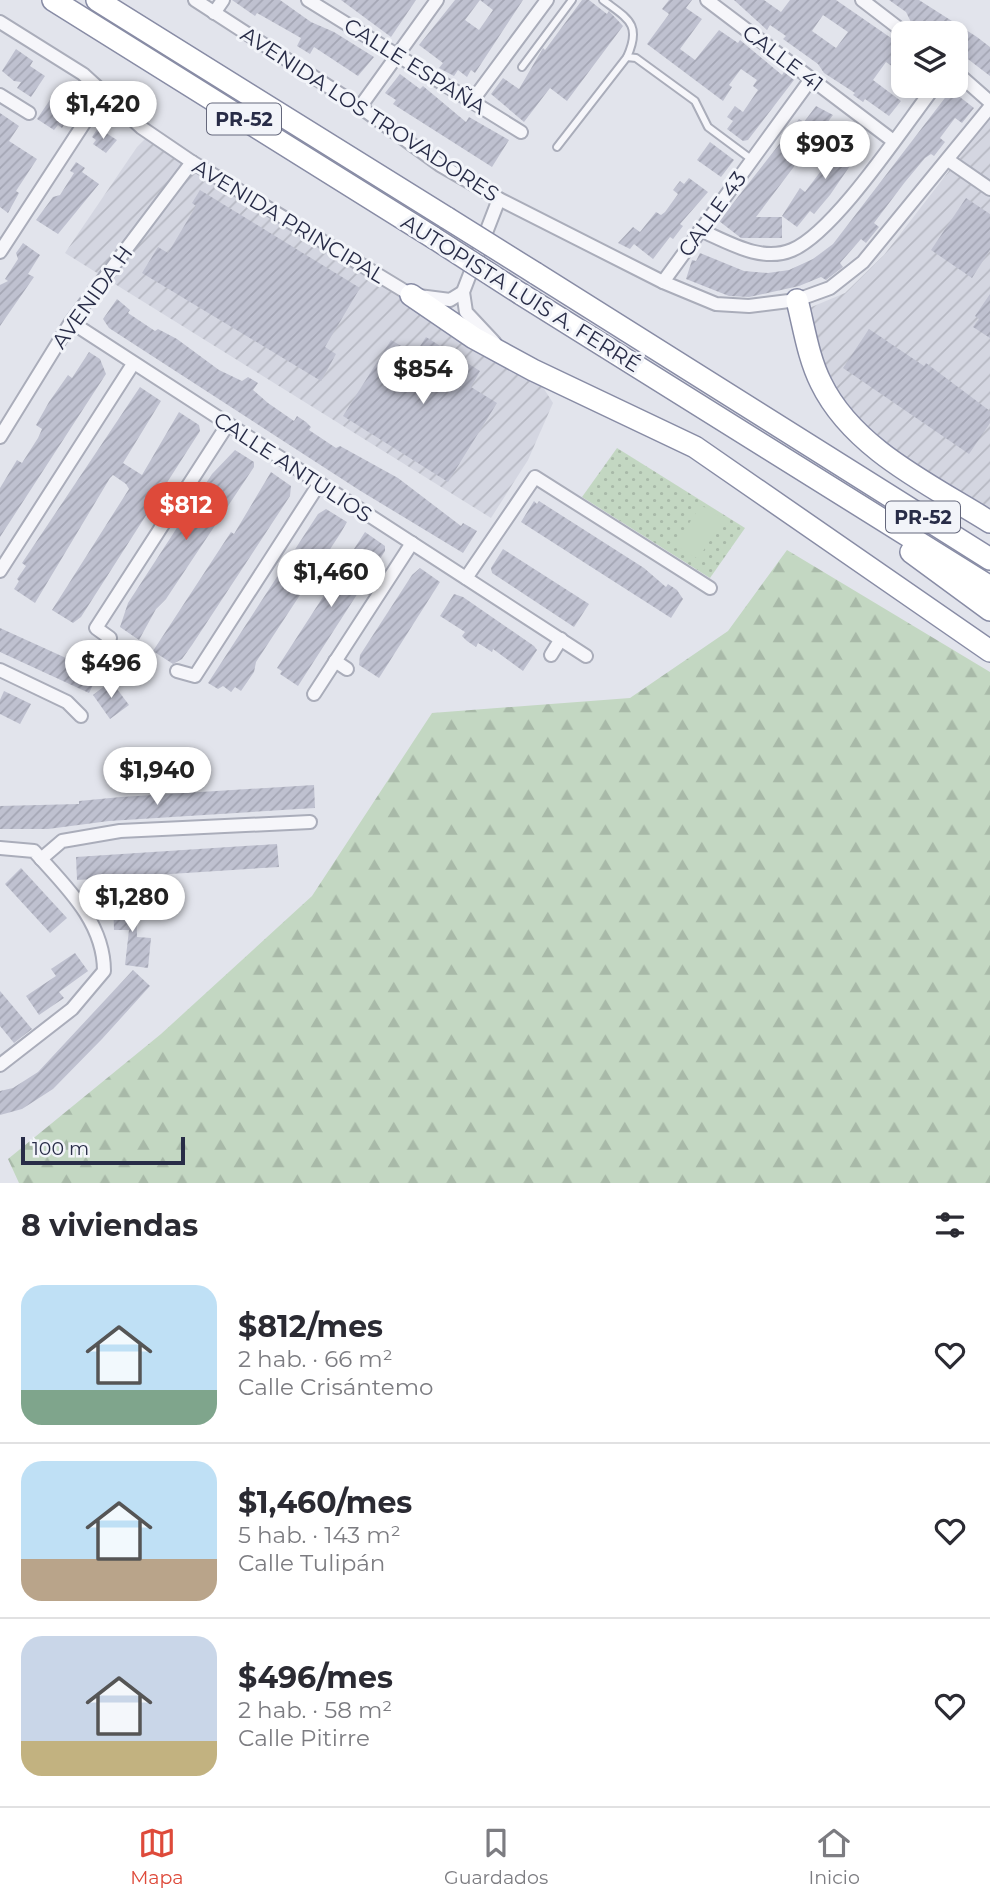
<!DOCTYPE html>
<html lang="es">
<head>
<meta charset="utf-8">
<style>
  :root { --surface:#fff; --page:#f2f2f3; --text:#2b2b33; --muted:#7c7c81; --line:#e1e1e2; --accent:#de4a3a }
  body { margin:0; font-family:Montserrat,sans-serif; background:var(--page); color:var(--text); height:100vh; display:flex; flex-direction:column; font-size:26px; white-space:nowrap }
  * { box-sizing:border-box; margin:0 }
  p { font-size:23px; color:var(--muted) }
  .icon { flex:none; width:38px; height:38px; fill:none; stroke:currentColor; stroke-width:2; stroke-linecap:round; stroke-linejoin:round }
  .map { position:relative; height:1183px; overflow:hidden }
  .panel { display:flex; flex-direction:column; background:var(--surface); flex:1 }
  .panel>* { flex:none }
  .controls { position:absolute; left:891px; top:21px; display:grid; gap:14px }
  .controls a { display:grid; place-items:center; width:77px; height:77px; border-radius:14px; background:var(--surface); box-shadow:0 4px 10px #0003; font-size:35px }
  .scale { position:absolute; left:21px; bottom:18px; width:164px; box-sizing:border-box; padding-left:7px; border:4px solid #282c47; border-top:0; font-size:19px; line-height:24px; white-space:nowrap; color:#282c47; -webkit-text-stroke:5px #f2f4f9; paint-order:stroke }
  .price { position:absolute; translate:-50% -60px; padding:0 16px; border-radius:24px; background:#fff; color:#222; font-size:23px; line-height:46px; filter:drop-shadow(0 2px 4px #0008) }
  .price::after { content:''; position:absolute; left:50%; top:42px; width:21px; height:16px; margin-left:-10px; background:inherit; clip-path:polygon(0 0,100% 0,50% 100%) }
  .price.selected { background:var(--accent); color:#fff }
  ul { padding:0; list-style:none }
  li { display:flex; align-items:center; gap:21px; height:175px; padding:0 21px }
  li+li { border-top:2px solid var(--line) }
  li span { display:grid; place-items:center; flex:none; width:196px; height:140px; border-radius:21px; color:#555 }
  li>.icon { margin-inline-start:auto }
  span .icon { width:84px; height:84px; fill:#fffc; stroke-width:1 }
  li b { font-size:30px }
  h2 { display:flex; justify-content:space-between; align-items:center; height:84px; padding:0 21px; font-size:30px }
  .tabs { display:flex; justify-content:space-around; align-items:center; height:98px; border-top:2px solid var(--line); background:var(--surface); font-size:19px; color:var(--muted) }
  .tabs a { display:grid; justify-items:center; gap:4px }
  .tabs .selected { color:var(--accent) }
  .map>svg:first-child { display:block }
  .industrial { fill:url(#industrial-furrows) }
  .forest { fill:url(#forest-firs) }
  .park { fill:url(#park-dots) }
  .pitch { fill:#c3d7c2 }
  .building { fill:url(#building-hatch); fill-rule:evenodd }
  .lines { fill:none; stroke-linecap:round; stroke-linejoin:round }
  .lane-casing { stroke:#aaadba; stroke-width:10 }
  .street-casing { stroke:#aaadba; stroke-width:16 }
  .highway-casing { stroke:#888ca5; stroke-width:24 }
  .lane { stroke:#f6f6fa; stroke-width:6 }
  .street { stroke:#f6f6fa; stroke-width:12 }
  .highway { stroke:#fff; stroke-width:21 }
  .highway-bridge-casing { stroke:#888ca5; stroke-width:24; stroke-linecap:butt }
  .highway-bridge { stroke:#fff; stroke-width:21 }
  .labels { text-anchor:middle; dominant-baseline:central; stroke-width:6; stroke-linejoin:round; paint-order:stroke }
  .shield { fill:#f2f4f9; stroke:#65687c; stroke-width:2 }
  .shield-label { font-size:19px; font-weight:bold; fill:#282c47 }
  .street-label { font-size:21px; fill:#282c47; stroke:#f2f4f9 }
</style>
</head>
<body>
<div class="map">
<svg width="990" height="1183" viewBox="0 0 990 1183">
  <defs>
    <pattern id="industrial-furrows" width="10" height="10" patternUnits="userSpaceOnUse" patternTransform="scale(1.75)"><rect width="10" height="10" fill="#d4d6e1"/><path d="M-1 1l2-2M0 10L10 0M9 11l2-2" fill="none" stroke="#b6b8c2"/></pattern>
    <pattern id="forest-firs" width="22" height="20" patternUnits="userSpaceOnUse" patternTransform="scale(1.75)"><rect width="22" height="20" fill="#c3d7c2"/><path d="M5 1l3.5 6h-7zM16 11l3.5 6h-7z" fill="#a8b9a8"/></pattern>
    <pattern id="park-dots" width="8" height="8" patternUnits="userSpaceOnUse" patternTransform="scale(1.75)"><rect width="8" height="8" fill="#c3d7c2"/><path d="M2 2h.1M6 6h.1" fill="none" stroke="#a8b9a8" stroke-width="1.8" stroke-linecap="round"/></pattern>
    <pattern id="building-hatch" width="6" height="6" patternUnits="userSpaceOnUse" patternTransform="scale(1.75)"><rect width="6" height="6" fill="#bfc1d0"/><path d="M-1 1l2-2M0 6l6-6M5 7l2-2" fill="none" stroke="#a4a6b4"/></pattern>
  </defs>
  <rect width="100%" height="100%" fill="#e2e4ec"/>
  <g class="industrial">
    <polygon points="990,118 990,527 843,421 802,311 845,293 884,255"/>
    <polygon points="157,137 537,378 553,403 528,460 491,518 65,253 137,147 145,139"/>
  </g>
  <polygon class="forest" points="787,550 990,672 990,1183 19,1183 8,1159 161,1034 312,896 432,713 630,698 728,631"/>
  <polygon class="park" points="617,448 745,528 710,578 582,497"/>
  <polygon class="pitch" points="701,505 724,519 698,559 675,545"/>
  <g class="building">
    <polygon points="232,0 280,0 311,22 334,32 374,57 358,76 314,47 310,54 297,46 301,38 257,13 255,16"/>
    <polygon points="341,0 416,0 391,37"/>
    <path d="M455,0h68l-48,73 -4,-3 -4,7 -9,-7 -4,6 -15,-8 4,-5 -24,-18zM480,0l13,10 -14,20 -14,-10z"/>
    <polygon points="582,0 589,0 607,14 609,11 623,26 567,101 550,88 524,122 491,94 503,78 519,89 543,48 545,50"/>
    <polygon points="669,0 692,0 686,8 702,19 680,49 695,60 719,30 738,43 740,40 782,75 784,72 794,80 748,140 743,141 727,129 733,121 727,117 735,106 743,112 758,90 753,86 757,80 741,69 729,85 732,87 723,101 647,44 669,14 662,9"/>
    <path d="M734,0h30l17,12 9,-12h46l58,40 -2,2 11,8v24l-17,-12 -13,18 28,21 -12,15 -24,-17 -2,3 -10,-7 2,-2 -31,-20 -6,-9 -35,-25 3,-3 -16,-11 -3,5zM823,15l25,17 -12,16 -24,-17z"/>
    <polygon points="889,0 919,0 977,37 990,47 990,76 960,53 961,51 956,47 956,33 929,33 921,30 911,22 906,12"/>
    <polygon points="16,49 33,61 30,66 45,76 31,97 17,88 21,82 14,81 2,71"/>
    <polygon points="400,74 420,89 423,86 466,122 469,117 509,140 492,167 393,104 396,100 385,93"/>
    <polygon points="58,88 80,99 62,128 58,125 54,130 37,119"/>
    <polygon points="951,90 974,108 962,123 955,118 940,138 945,142 934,156 931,154 925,158 905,182 874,223 879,227 866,243 861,239 840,263 843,267 826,280 821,277 799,286 749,297 729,296 686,279 692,260 696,261 700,253 744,271 768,273 789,270 813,259 833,244"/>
    <polygon points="816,106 833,115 756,217 782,217 782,238 741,238 719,221 799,119 804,122"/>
    <polygon points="0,113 19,126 9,141 37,159 16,191 19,193 8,213 0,207"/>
    <polygon points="98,128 117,140 106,153 93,144 96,140 92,137"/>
    <polygon points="852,130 867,141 830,195 814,214 810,211 797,227 782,216 800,188 805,192"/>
    <polygon points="710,142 734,160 721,177 697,160"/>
    <polygon points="76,162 85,168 82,172 99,184 58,234 36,220 53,197 60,195 74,173 70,171"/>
    <polygon points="689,178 708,192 680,224 683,226 673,239 670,237 653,259 634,244 630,249 618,243 633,227 640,232 656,212 661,215 665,212 678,194 673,190 680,181 684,184"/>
    <polygon points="200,190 360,288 325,347 336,354 321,381 142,273 158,247 168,253 196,206 192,203"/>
    <polygon points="966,198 990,214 990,250 972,278 931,250"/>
    <polygon points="23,243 40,255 28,274 34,277 0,326 0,285 8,281 5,279 18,259 16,253"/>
    <polygon points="990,294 990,338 973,327 979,319 975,316"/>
    <polygon points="117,299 130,310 128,313 155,331 158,329 177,339 219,370 242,381 248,377 258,383 253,390 268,403 294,421 297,416 306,422 311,427 309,430 336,448 340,446 398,478 461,526 463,523 477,531 463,553 359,490 109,328 103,319"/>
    <polygon points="869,329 924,366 926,363 990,411 990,423 969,454 843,368"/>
    <polygon points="426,337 480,371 471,387 497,403 448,482 343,416 391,340 415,354"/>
    <polygon points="89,352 100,359 106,374 0,537 0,488 17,460 22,463 38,438 42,429 36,425 49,402 68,375 72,378"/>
    <polygon points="140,387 161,401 123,463 142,475 179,412 199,425 200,431 81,617 73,623 52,610 129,489 126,484 113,475 110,478 35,603 14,589 19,581 17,579 26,566 22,563"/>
    <polygon points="235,450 254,462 254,467 166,599 156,609 139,640 120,627 128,603 212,474"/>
    <polygon points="271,472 291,486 290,496 192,645 182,659 173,664 153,651 231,532 234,534"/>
    <polygon points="534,501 537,504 539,501 644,568 666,587 668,584 677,590 683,599 671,618 521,522"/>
    <polygon points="326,509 347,522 340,534 256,662 254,672 241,691 235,687 231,692 223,686 218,689 208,683 318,514"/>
    <polygon points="365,532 385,546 385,551 298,686 280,674 282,671 277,668"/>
    <polygon points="503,549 589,604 574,627 492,573 491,568"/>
    <polygon points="420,568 440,582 379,678 359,665 360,655 412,575"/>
    <polygon points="454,594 463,597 534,646 537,650 523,671 493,649 492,652 478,643 476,647 467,641 462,636 465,632 440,616"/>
    <polygon points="0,628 99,673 89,693 0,652"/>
    <polygon points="111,681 129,705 110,719 93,695"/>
    <polygon points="4,691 31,704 20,724 0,714 0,700"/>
    <polygon points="314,785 315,808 109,821 48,829 0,829 0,806 79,804 79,801 121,797"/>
    <polygon points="277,844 279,867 77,880 76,857"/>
    <polygon points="21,868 67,918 50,933 5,884"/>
    <polygon points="136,900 137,937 151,938 148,968 125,965 129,930 114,930 113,901"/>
    <polygon points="75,953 88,971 59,992 64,998 39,1015 26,996 56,976 51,969"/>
    <polygon points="133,970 150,986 102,1039 53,1089 22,1109 0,1115 0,1091 13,1088 38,1072"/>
    <polygon points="0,991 32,1029 14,1043 0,1026"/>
  </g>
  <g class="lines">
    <defs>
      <g id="lane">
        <path d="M603,0c25,19 39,24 24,57"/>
        <polyline points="522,67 572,0"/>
        <polyline points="557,147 627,57 636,58 695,101 708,127 751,159"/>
      </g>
      <g id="street">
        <polyline points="195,0 360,107 440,165 499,199 663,282 716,304 749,306 797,300 830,288 863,262 990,107"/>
        <polyline points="308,0 521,132"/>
        <polyline points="707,0 892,140"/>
        <polyline points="862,0 905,33"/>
        <polyline points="214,13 223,0"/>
        <polyline points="0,22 83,74 142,128 192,162 411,295 450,300 463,292"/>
        <polyline points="956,72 990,102"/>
        <polyline points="0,95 29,113"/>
        <polyline points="472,101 547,0"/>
        <polyline points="360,107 437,0"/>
        <polyline points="948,160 990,189"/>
        <path d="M700,230c28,12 61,33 92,20 43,-18 112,-124 143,-164"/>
        <polyline points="0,252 92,111"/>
        <polyline points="663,282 811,79"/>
        <polyline points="71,322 586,656"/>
        <polyline points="495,343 466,312 463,292 499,199"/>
        <polyline points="0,437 71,322 192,162"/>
        <polyline points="0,571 133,364"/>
        <polyline points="466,578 535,477 710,588"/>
        <polyline points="110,638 96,628 228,424"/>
        <polyline points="551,655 561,639"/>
        <polyline points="335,661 347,669"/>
        <polyline points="0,670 67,702 81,716"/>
        <polyline points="177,671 195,676 319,484"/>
        <polyline points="314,694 412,543"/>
        <path d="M0,848l34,3c31,35 70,70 70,120l-32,38 -72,56"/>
        <polyline points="41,859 62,841 120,831 310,822"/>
      </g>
      <g id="highway">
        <polyline points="53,0 434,238"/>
        <polyline points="97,0 447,218"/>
        <polyline points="535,273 990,559"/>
        <polyline points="521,294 990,587"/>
        <polyline points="411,295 474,338 533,370 695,447 990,651"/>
        <path d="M797,300c7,27 11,57 24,83 32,66 110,102 169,139"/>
        <polyline points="911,552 990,610"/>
      </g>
    </defs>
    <use href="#lane" class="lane-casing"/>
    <use href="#street" class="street-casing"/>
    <use href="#highway" class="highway-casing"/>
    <use href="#lane" class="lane"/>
    <use href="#street" class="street"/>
    <use href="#highway" class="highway"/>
    <defs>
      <g id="highway-bridge">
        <polyline points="447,218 535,273"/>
        <polyline points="434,238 521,294"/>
      </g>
    </defs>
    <use href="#highway-bridge" class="highway-bridge-casing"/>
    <use href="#highway-bridge" class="highway-bridge"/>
  </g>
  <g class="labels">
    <g class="shield">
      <rect x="207" y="103.5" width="74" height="31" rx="5"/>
      <rect x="886" y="501.5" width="74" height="31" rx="5"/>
    </g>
    <g class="shield-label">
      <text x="244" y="119">PR-52</text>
      <text x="923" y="517">PR-52</text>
    </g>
    <g class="street-label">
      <text transform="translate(783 58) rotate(37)">CALLE 41</text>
      <text transform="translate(415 66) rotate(32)">CALLE ESPAÑA</text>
      <text transform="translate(370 114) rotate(33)">AVENIDA LOS TROVADORES</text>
      <text transform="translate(712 214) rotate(-54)">CALLE 43</text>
      <text transform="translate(289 221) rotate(31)">AVENIDA PRINCIPAL</text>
      <text transform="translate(521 293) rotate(32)">AUTOPISTA LUIS A. FERRÉ</text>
      <text transform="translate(92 297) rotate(-54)">AVENIDA H</text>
      <text transform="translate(293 467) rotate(33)">CALLE ANTULIOS</text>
    </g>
  </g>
</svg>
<div class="controls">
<a><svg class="icon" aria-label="layers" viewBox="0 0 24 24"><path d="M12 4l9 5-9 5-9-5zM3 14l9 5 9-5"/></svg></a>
</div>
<div class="scale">100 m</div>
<b class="price" style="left:103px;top:141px">$1,420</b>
<b class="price" style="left:825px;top:181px">$903</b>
<b class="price" style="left:423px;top:406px">$854</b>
<b class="price selected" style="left:186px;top:542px">$812</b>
<b class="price" style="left:331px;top:609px">$1,460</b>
<b class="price" style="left:111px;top:700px">$496</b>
<b class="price" style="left:157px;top:807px">$1,940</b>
<b class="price" style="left:132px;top:934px">$1,280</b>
</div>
<section class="panel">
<h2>8 viviendas<svg class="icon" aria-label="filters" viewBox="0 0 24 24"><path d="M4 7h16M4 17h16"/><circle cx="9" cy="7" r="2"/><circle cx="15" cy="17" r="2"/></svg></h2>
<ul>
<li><span style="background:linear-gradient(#bfe0f5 75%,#7fa58c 0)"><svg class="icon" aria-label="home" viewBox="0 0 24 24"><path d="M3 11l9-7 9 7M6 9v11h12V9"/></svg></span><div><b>$812/mes</b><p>2 hab. · 66 m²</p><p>Calle Crisántemo</p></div><svg class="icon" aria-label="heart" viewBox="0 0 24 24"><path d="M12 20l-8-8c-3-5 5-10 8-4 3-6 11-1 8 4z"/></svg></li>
<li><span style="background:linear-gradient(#bfe0f5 70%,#b9a48a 0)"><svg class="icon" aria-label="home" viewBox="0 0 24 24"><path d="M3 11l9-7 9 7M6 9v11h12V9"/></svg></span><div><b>$1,460/mes</b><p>5 hab. · 143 m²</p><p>Calle Tulipán</p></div><svg class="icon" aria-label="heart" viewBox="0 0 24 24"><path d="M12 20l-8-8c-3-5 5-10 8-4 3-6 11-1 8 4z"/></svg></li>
<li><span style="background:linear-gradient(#c9d6e8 75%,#c2b280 0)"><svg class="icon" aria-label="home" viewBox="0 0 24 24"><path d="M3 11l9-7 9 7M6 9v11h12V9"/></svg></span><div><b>$496/mes</b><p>2 hab. · 58 m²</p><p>Calle Pitirre</p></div><svg class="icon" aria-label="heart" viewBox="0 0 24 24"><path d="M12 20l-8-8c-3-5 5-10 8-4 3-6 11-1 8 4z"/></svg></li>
</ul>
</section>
<nav class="tabs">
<a class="selected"><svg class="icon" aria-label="map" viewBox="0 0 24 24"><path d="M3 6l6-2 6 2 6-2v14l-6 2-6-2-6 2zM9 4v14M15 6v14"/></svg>Mapa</a>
<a><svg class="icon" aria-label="saved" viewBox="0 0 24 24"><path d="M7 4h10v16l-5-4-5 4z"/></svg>Guardados</a>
<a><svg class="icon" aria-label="home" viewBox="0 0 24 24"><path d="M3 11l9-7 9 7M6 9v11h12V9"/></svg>Inicio</a>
</nav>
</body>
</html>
